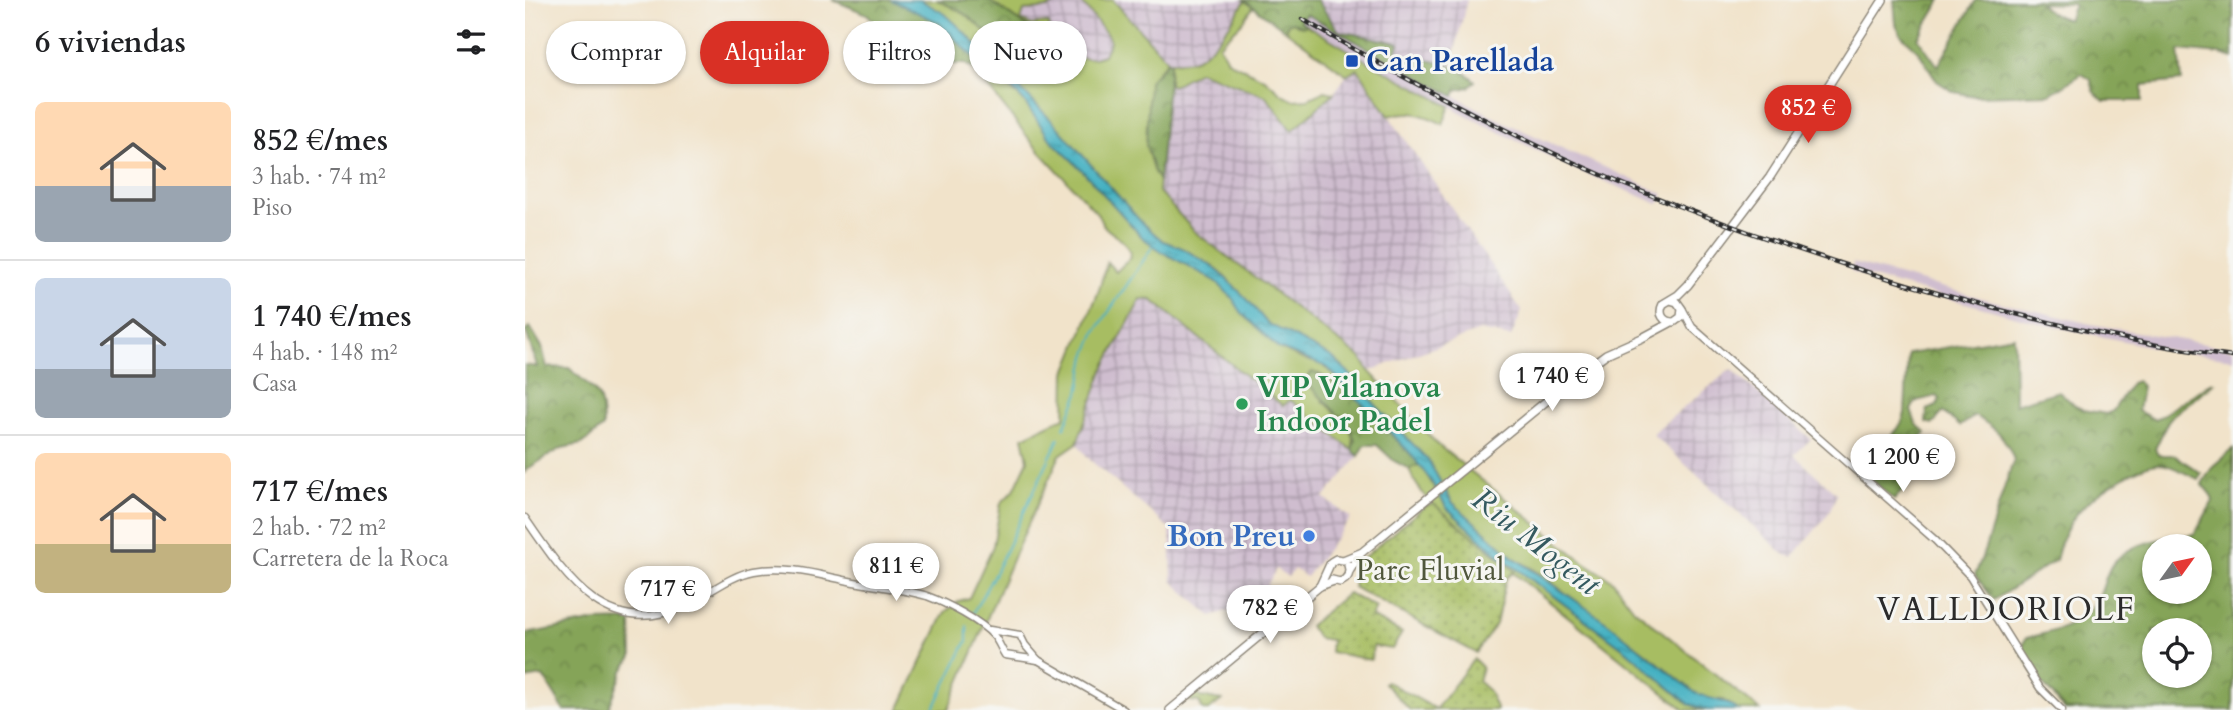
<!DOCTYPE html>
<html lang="es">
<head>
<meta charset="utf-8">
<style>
  :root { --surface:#fff; --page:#f6f6f6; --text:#202124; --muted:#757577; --line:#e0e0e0; --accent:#d93025 }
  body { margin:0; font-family:Cardo,serif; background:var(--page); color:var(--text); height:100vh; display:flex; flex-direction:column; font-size:26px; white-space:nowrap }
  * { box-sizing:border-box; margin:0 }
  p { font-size:23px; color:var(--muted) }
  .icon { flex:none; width:38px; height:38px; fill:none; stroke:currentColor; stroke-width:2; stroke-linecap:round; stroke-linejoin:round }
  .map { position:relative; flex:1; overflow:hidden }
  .panel { display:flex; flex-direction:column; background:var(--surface); width:525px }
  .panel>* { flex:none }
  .guide { position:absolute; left:21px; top:21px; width:665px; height:63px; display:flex; gap:14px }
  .needle { width:46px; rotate:57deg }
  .controls { position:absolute; left:1617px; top:534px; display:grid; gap:14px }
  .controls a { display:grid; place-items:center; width:70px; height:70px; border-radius:50%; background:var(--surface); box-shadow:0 2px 5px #0004; font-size:35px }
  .price { position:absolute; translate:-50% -60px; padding:0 16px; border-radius:24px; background:#fff; color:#222; font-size:23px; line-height:46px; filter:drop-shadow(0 2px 4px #0008) }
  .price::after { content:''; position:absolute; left:50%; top:42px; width:21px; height:16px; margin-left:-10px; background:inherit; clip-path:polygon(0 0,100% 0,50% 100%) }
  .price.on { background:var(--accent); color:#fff }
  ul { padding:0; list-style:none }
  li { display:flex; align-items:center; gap:21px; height:175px; padding:0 35px }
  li+li { border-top:2px solid var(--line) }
  li span { display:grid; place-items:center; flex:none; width:196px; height:140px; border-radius:10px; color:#555 }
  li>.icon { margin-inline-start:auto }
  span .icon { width:84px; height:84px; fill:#fffc; stroke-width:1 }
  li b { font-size:30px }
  h2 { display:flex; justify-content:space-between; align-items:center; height:84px; padding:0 35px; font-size:30px }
  .tag { padding:0 24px; border-radius:32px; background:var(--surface); box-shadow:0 2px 5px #0004; font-size:24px; line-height:63px }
  .tag.on { background:var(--accent); color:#fff }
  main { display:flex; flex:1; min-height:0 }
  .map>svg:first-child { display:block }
  .industrial { fill:url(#industrial-grid) }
  .railway { fill:#cfbdcf }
  .grass { fill:#a7bd62; stroke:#697446; stroke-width:2 }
  .forest { fill:url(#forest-crowns); stroke:#586842; stroke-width:2; fill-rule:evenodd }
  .park { fill:url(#park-dots); stroke:#697446; stroke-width:2 }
  .water { fill:url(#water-ripples); stroke:#386e76; stroke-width:2 }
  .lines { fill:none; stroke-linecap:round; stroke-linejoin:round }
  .stream { stroke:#44b1c2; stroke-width:2 }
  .tertiary-casing { stroke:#8e877a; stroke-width:9 }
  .secondary-casing { stroke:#8e877a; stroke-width:10 }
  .tertiary { stroke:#fff; stroke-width:6 }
  .secondary { stroke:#fff; stroke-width:7 }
  .rail-casing { stroke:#2b2b2b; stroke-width:4.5 }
  .rail { stroke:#f6f6f2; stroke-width:2; stroke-dasharray:5; stroke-linecap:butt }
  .transit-dot { fill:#1a4fb4; stroke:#f6f6f2; stroke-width:2.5 }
  .leisure-dot { fill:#2e9e5b; stroke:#f6f6f2; stroke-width:2.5 }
  .shop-dot { fill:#3f7fe0; stroke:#f6f6f2; stroke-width:2.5 }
  .labels { text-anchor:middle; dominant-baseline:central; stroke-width:6; stroke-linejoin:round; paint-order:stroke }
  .transit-label { font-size:30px; font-weight:bold; fill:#164399; stroke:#f6f6f2; text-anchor:start }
  .leisure-label { font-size:30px; font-weight:bold; fill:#27864d; stroke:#f6f6f2; text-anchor:start }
  .shop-label { font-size:30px; font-weight:bold; fill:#366cbe; stroke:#f6f6f2; text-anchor:end }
  .park-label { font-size:30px; fill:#50573c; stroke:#f6f6f2 }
  .water-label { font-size:32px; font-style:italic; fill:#345a60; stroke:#f6f6f2 }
  .neighbourhood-label { font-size:32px; letter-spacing:2px; fill:#2b2b2b; stroke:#f6f6f2 }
</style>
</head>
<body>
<main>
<section class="panel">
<h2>6 viviendas<svg class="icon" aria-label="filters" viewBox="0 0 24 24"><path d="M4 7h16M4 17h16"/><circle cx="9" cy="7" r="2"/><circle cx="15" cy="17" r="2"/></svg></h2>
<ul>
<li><span style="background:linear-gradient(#ffd9b3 60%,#9aa5b1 0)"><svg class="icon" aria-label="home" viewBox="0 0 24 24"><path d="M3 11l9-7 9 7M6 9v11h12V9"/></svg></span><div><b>852 €/mes</b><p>3 hab. · 74 m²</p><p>Piso</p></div></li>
<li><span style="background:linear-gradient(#c9d6e8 65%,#9aa5b1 0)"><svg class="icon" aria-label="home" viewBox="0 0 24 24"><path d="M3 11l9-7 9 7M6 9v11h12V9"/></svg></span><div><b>1 740 €/mes</b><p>4 hab. · 148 m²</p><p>Casa</p></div></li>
<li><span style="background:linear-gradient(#ffd9b3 65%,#c2b280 0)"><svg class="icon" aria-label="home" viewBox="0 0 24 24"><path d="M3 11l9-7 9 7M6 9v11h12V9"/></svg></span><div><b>717 €/mes</b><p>2 hab. · 72 m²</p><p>Carretera de la Roca</p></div></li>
</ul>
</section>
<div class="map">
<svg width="1708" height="710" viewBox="0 0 1708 710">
  <defs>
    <pattern id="industrial-grid" width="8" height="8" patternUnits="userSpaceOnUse" patternTransform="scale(1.75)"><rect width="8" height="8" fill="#cfbdcf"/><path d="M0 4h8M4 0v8" fill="none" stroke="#a89aa8"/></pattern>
    <pattern id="forest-crowns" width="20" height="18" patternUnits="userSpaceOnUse" patternTransform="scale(1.75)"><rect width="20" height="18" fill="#85a458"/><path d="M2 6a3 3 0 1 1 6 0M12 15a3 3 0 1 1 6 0" fill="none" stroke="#6d8649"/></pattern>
    <pattern id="park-dots" width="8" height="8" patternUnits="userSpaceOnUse" patternTransform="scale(1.75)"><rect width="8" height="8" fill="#a7bd62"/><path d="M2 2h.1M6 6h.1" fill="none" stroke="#889a51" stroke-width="1.8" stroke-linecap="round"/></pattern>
    <pattern id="water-ripples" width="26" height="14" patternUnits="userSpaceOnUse" patternTransform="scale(1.75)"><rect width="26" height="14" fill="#44b1c2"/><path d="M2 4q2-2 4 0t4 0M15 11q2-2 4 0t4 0" fill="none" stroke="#39909e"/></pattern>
  </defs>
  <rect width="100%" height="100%" fill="#f6f6f2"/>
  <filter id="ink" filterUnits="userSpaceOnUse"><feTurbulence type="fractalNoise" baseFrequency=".0143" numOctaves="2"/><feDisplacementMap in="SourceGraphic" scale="14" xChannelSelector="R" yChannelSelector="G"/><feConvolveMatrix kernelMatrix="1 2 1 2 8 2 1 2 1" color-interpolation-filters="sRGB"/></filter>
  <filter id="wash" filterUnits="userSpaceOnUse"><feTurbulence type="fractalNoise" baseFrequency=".00686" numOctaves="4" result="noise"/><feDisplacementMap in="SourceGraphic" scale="28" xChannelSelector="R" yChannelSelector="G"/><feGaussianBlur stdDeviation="1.57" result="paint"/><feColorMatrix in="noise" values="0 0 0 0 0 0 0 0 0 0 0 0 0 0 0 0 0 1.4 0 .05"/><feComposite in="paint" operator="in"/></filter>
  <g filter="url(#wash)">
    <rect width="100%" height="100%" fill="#f1e3ca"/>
    <g class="industrial">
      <polygon points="536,0 555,0 569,17 583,36 585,42 579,55 570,59 551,58 539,53 518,22 506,25 496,20 498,11 523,8"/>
      <polygon points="588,0 719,0 720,1 711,17 686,47 668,61 643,61"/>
      <polygon points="792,0 942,0 926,67 871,53 874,43 814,31"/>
      <polygon points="832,69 997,311 986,337 955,331 844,371 836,358 670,232 633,191 644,84 647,86 673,71 741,96 767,131 809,93 822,75"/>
      <polygon points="616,299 626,300 757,406 765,400 834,456 799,498 826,518 781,577 769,569 763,577 751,569 732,604 722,610 710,609 686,616 647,581 645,529 564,459 552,443 578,370"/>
      <polygon points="1206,369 1286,439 1269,455 1312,494 1303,514 1268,557 1260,555 1129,436 1129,432"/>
    </g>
    <g class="railway">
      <polygon points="780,14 886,73 979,122 1139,194 1134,204 1048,168 954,122 842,61 775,21"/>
      <polygon points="1328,263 1460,299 1566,324 1708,349 1708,359 1642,350 1522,325 1326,272"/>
    </g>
    <g class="grass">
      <path d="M395,0c5,0 11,0 16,0 33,5 48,42 82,45l13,-8 -3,-10 -40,-27h73l-13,8 -24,3 -3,9 10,5 17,-2 13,28c13,7 29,10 43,4l6,-13 -2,-6 -28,-36h33l55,61c7,0 16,1 23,-1 19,-4 44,-42 54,-59l8,6 -10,15 -24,23 7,13 6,5 33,16 17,15 11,6 15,-1 17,-8 9,2 -42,38 -26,-35 -67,-25 -27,15 -3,-2 1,-21 -3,-2 -18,20 4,89 6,11 -1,10 37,41 166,126 8,13 69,74 146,117 28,18 22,29 126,101h-22l-15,-10 -16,-1 -10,-5 -47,-38 -115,-86 -22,-13 -61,-55 -24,-42 -60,-63 -20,-25 -16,-15 -65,-34 -20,-24 -32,-32 -33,-19 -19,-7 -21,-18 -87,-99 -98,-99 -12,-11z"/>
      <path d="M767,22l10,5 4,-2 61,36 83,45 -7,18c-18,-9 -34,-15 -54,-8l-31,-47 -11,6 -62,-45 2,-5z"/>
      <path d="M459,67l39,33 28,40 30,29 62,69 21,15 52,28 17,18 9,14 36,35 24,11 20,5 20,19h-8l-15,-9 4,27c15,13 35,27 29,49l-62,-50 -7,6 -131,-106 -11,-1 -38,71 -26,73 -17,12 -48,105 -64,150h-49l46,-98 14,-11 10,-3 24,-52 8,-43 13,-13 14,-30 -5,-23 42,-20 1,-45 32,-79 9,-31 9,10 15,-15c-3,-16 -14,-19 -25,-29 -4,-4 -7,-10 -9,-15l-63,-68 -59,-75z"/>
      <path d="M895,464l27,44 54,49 126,94 59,51 13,7 11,1h-25l-239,-191c-13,-15 -31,-31 -37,-50z"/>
    </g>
    <g class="forest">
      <polygon points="308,0 366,0 395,13 413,22 459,67 450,70 440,64 420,64 411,57 353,25 342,14"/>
      <path d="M412,0h51l42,29 3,5 -13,11c-23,1 -37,-17 -53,-29 -10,-7 -19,-11 -30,-16z"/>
      <path d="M719,0h73l22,31 60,12 -3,10c25,7 61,9 79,28l-6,6 -13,3 -2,6 -148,-82 -6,7 6,4 -4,2 -10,-5 -5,3 -2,5z"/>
      <path d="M1369,0h47l-23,38 20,28 38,-66h257v58l-13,-4 -41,-4 3,31 -40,4v16h-38l-10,-9 -3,-12 -9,-6 -32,20 -76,2 -20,-4 -17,-11 -19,-30 -17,-16 -5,-11zM1514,3l33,1 2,1 -6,15 -18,-7z"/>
      <polygon points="643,61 645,63 634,181 628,170 621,145 624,81"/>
      <path d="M5,327l12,20 5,20 22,1c26,24 34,21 34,59l-21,17 -20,4 -35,21 -2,3v-107l12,2 -11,-36z"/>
      <path d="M1489,336l1,68 44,-13 16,15 9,4 22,4 7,-3 18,-28 6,-2 5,5 -4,25 17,9 57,-38 2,1 -41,32 -5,6 -13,28 3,6h16l27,18 -2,6c-12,-3 -26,-15 -40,-15 -21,0 -67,32 -80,47 -12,14 -19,31 -23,49l-62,40 -19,-25c16,-37 24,-77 39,-115 -9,-24 -17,-31 -39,-44l-15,10 -17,-14 -10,12 -7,-2 1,-12 10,-4 3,-7 -3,-3 -21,5 -5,9 5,14 10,9 -8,9 15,13 -39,45 -32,-29 39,-46 4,-12 3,-59z"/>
      <path d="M787,372c11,3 18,10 30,11l78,81 -11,5 -15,-8 -17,-16h-12l-6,11 -7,-6 3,-9 -5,-14 -43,-44v-6z"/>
      <path d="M1708,449v261h-168l-28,-33 -17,-26 6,-13c32,-7 60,-13 75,-46 4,-10 6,-22 13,-30 19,-22 55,-24 81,-28l18,-33 -2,-6 -9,-11 11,-18zM1629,546h46v46h-46zM1629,630h46v46h-46z"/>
      <polygon points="106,620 107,657 98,671 83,710 39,710 18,676 0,679 0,634 71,621"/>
    </g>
    <g class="park">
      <polygon points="909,504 990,571 981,579 971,624 951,653 828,587 832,563 900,506"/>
      <polygon points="823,593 851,608 846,617 877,633 867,649 848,646 846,660 805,652 806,640 793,638 784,626"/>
      <polygon points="949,659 957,667 953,681 964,691 972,710 910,710"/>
      <polygon points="861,681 909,708 908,710 885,710 859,683"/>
      <polygon points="670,691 675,697 697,700 684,710 678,710 674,702 658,700"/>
    </g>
    <path class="water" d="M366,0h29l25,14 12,11 98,99 87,99 21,18 19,7 33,20 32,31 20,24 65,34 16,15 20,25 60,63 24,42 61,55 95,66 85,68c16,10 30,7 45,19h-31l-18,-6 -62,-53 -126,-94 -54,-49 -16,-27 -21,-28 -83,-86 -49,-19 -36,-35 -9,-14 -17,-18 -52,-28 -21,-15 -62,-69 -30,-29 -28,-40 -11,-11 -28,-22 -46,-45z"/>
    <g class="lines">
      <g class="stream">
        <polyline points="539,428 554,393 561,356 571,331 628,246"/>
        <polyline points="448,613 470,573 534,438"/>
        <polyline points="408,710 442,641 442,626"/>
      </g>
    </g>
  </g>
  <g filter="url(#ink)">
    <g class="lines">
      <defs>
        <g id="tertiary">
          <polyline points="1158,310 1167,327 1175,334 1410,540 1445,576 1515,688 1537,710"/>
          <path d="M0,518c38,55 80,124 158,88 25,-11 45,-30 71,-35 32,-6 65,4 95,10 26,5 53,8 78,15 19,7 54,25 67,40 5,6 7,13 11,19l33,5"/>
          <polyline points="465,630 495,635 500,645 513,660 599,710"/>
        </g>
        <g id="secondary">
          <path d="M1145,300l7,2 5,7 -1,8 -7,5c-11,0 -16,-8 -11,-18l15,-9 10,-10 82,-108 113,-177"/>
          <polyline points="825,570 836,553 1058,371 1081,354 1117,338 1145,323"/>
          <path d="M807,580l8,2c8,-3 11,-9 8,-17"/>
          <polyline points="795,586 806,562 811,559 818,560 835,553"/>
          <polyline points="645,710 795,586 809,581"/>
        </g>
      </defs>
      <use href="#tertiary" class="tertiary-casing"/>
      <use href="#secondary" class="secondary-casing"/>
      <use href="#tertiary" class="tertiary"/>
      <use href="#secondary" class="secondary"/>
      <defs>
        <path id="rail" d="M777,19c93,55 188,106 286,150 54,24 108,44 163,64 79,28 157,53 238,74 80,21 162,39 244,50"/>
      </defs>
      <use href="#rail" class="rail-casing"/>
      <use href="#rail" class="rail"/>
    </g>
  </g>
  <rect class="transit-dot" x="820" y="54" width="14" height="14" rx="3.5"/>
  <circle class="leisure-dot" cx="717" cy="404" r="7"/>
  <circle class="shop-dot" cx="784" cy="536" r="7"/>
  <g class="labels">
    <g class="transit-label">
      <text x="841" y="61">Can Parellada</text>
    </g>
    <g class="leisure-label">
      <text x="731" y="387">VIP Vilanova<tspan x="731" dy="34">Indoor Padel</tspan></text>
    </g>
    <g class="shop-label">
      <text x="770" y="536">Bon Preu</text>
    </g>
    <g class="park-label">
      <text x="905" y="570">Parc Fluvial</text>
    </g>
    <g class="water-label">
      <text transform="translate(1011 542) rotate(38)">Riu Mogent</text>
    </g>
    <g class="neighbourhood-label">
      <text x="1481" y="610">VALLDORIOLF</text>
    </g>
  </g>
</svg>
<div class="controls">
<a><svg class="needle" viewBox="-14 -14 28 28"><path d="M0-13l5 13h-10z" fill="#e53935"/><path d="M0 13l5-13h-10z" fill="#757577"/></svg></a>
<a><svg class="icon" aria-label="locate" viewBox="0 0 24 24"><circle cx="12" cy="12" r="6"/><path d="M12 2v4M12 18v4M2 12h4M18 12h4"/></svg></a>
</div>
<b class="price on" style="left:1283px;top:145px">852 €</b>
<b class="price" style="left:1027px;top:413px">1 740 €</b>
<b class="price" style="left:1378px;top:494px">1 200 €</b>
<b class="price" style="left:371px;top:603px">811 €</b>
<b class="price" style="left:143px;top:626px">717 €</b>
<b class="price" style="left:745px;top:645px">782 €</b>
<div class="guide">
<a class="tag">Comprar</a>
<a class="tag on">Alquilar</a>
<a class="tag">Filtros</a>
<a class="tag">Nuevo</a>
</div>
</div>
</main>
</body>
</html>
